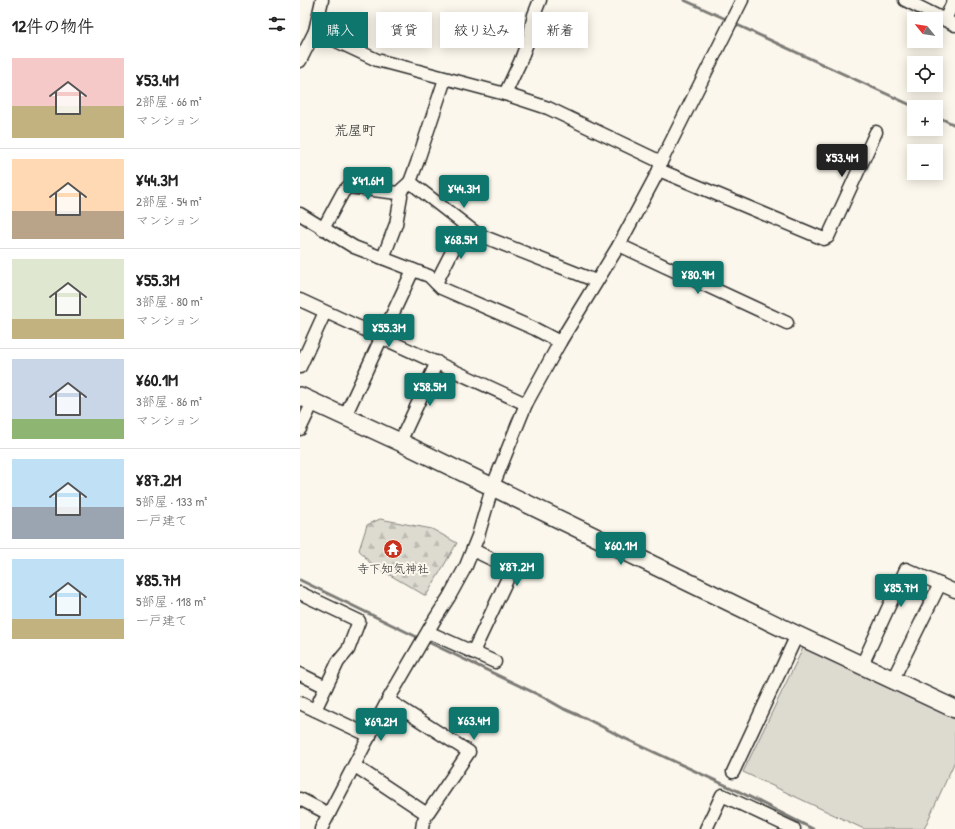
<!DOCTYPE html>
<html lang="ja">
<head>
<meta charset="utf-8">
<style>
  :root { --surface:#fff; --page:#f2f2f2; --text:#222; --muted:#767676; --line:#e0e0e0; --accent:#0f766e }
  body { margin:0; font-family:"Patrick Hand","Klee One",sans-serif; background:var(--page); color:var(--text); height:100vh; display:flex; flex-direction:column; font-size:15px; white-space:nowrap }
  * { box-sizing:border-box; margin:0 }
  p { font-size:13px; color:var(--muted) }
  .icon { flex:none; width:22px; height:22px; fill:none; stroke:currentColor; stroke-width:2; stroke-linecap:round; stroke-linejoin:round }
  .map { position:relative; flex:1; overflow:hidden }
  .side { display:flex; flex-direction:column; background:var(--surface); width:300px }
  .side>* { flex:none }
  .top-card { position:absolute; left:12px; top:12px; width:380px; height:36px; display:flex; gap:8px }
  .needle { width:26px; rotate:300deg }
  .controls { position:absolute; left:607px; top:12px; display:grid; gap:8px }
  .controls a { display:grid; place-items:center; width:36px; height:36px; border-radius:0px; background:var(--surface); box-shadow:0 2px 10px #0003; font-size:20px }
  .price { position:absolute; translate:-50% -34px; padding:0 9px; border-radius:4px; background:var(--accent); color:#fff; font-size:13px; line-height:26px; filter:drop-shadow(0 1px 2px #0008) }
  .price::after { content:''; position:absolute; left:50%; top:24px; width:12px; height:9px; margin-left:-6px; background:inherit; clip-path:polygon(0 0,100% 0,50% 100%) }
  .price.on { background:#222; color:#fff }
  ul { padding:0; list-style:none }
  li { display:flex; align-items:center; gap:12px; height:100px; padding:0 12px }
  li+li { border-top:1px solid var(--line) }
  li span { display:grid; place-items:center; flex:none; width:112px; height:80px; border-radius:0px; color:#555 }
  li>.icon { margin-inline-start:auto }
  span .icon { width:48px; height:48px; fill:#fffc; stroke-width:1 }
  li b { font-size:17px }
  h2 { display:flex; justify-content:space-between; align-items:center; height:48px; padding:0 12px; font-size:17px }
  .pill { padding:0 14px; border-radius:0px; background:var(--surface); box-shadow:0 2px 10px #0003; font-size:14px; line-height:36px }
  .pill.on { background:var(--accent); color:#fff }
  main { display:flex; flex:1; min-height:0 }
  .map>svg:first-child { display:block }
  .green { fill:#dddad0; stroke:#84827e }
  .forest { fill:url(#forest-firs); stroke:#84827e }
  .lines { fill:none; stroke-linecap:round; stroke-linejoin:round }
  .stream { stroke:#7b7a75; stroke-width:3 }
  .street-casing { stroke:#2b2b2b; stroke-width:15 }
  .secondary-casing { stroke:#2b2b2b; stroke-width:20 }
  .street { stroke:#fbf7ec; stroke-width:12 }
  .secondary { stroke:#fbf7ec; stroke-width:17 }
  .labels { text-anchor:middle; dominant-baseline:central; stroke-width:4; stroke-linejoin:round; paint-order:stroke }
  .poi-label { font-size:12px; fill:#2b2b2b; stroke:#fbf7ec }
  .quarter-label { font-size:14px; fill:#2b2b2b; stroke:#fbf7ec }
</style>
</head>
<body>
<main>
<section class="side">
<h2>12件の物件<svg class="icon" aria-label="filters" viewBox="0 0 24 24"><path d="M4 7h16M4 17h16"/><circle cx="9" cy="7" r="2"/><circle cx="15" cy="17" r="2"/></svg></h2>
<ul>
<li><span style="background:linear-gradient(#f6c9c9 60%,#c2b280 0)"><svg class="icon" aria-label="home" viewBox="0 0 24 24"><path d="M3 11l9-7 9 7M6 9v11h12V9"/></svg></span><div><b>¥53.4M</b><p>2部屋 · 66 m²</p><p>マンション</p></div></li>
<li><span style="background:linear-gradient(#ffd9b3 65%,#b9a48a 0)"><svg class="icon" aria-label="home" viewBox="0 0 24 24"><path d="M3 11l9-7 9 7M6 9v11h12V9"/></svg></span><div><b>¥44.3M</b><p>2部屋 · 54 m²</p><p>マンション</p></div></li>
<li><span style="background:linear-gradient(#dfe7d0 75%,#c2b280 0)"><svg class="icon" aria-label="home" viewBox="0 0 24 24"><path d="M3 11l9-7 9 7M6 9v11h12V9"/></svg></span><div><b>¥55.3M</b><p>3部屋 · 80 m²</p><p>マンション</p></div></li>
<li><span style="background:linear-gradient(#c9d6e8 75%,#8fb573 0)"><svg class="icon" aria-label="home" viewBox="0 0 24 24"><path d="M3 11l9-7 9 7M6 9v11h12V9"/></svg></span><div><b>¥60.1M</b><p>3部屋 · 86 m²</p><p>マンション</p></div></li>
<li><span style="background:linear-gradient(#bfe0f5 60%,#9aa5b1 0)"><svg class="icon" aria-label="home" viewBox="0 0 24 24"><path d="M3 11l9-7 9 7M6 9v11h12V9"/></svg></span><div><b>¥87.2M</b><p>5部屋 · 133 m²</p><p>一戸建て</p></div></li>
<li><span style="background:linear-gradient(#bfe0f5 75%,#c2b280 0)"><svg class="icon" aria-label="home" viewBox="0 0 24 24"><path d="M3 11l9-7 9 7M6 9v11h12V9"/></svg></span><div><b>¥85.7M</b><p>5部屋 · 118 m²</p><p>一戸建て</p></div></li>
</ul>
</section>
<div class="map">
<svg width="655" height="829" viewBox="0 0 655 829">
  <defs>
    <pattern id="forest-firs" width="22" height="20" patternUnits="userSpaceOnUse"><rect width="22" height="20" fill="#dddad0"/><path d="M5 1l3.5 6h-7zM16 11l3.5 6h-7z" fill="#bebbb3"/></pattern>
  </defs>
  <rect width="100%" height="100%" fill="#fbf7ec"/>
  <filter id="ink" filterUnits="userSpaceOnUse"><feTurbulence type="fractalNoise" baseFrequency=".025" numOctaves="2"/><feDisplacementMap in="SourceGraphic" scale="8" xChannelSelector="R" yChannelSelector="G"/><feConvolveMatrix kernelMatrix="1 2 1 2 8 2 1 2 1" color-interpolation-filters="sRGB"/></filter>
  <g filter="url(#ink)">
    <polygon class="green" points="503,648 655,719 655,761 624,829 564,829 443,772"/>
    <polygon class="forest" points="80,519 132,529 157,543 126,596 71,564 59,550 67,525"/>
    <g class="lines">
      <g class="stream">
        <polyline points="384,0 428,20"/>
        <polyline points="433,23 615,107"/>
        <polyline points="636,116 655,125"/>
        <polyline points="0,580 121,639"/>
        <polyline points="126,641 243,697 264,709 287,719 326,739 438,791 513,829"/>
      </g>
      <defs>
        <g id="street">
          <polyline points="605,0 655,25"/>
          <polyline points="645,20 654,0"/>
          <polyline points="15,31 77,60 205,94 248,108 361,162"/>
          <polyline points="0,61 15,31 22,0"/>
          <polyline points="145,79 117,163 110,182 177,234 296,281"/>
          <polyline points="205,94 220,62 229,38 234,15 240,0"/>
          <polyline points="359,170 524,239 528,237 576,132"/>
          <polyline points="0,214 54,247 129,276 141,288 235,329 260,342"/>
          <polyline points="23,229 43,192 48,187 98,193 110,182"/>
          <polyline points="319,245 487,323"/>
          <polyline points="83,258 96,224 101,196 98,193"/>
          <polyline points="136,283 165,226"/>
          <polyline points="0,300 226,404"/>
          <polyline points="0,367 25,312"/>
          <polyline points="45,416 113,270"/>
          <polyline points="0,429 13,402"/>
          <polyline points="100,442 137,362"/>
          <polyline points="0,593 59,621 48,650 38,662 15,710"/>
          <polyline points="128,632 195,662"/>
          <polyline points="173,652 212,569 173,550"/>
          <polyline points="562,665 606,569 655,591"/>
          <polyline points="0,674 26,687"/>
          <polyline points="593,679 640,584"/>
          <polyline points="88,700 169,752 127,814"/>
          <polyline points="0,703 70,736"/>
          <polyline points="55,766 127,814 123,822 122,829"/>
          <polyline points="433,772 497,635"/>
          <polyline points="0,799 29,814"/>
          <polyline points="21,829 88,700 135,619 149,597 166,566 178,536 192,488 226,404 260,342 319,245 359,170 361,162 442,0"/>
          <polyline points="406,829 422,795 494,829"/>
        </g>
        <polyline id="secondary" points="0,396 100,442 497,635 655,709"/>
      </defs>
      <use href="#street" class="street-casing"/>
      <use href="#secondary" class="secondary-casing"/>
      <use href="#street" class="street"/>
      <use href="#secondary" class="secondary"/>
    </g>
  </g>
  <defs>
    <symbol id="temple-disc" viewBox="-11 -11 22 22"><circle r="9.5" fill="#c8321e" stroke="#fbf7ec"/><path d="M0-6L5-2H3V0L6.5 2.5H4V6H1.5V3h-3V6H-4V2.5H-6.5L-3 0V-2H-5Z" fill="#fff"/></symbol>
  </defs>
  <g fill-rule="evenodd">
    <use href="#temple-disc" x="82" y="538" width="22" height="22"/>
  </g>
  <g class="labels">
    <g class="poi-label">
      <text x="93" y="568">寺下知気神社</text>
    </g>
    <g class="quarter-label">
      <text x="55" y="129">荒屋町</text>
    </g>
  </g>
</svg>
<div class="controls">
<a><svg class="needle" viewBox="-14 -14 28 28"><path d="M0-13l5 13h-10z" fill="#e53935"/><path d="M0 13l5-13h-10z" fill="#767676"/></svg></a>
<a><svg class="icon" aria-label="locate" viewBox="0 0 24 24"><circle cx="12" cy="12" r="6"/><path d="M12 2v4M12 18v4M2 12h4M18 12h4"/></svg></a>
<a>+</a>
<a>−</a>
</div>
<b class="price on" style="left:542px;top:178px">¥53.4M</b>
<b class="price" style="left:68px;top:201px">¥41.6M</b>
<b class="price" style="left:164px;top:209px">¥44.3M</b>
<b class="price" style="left:161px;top:260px">¥68.5M</b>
<b class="price" style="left:398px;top:295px">¥80.9M</b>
<b class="price" style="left:89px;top:348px">¥55.3M</b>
<b class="price" style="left:130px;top:407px">¥58.5M</b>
<b class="price" style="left:321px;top:566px">¥60.1M</b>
<b class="price" style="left:217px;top:587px">¥87.2M</b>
<b class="price" style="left:601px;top:608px">¥85.7M</b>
<b class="price" style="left:174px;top:741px">¥63.4M</b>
<b class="price" style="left:81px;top:742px">¥69.2M</b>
<div class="top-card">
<a class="pill on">購入</a>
<a class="pill">賃貸</a>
<a class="pill">絞り込み</a>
<a class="pill">新着</a>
</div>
</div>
</main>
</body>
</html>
